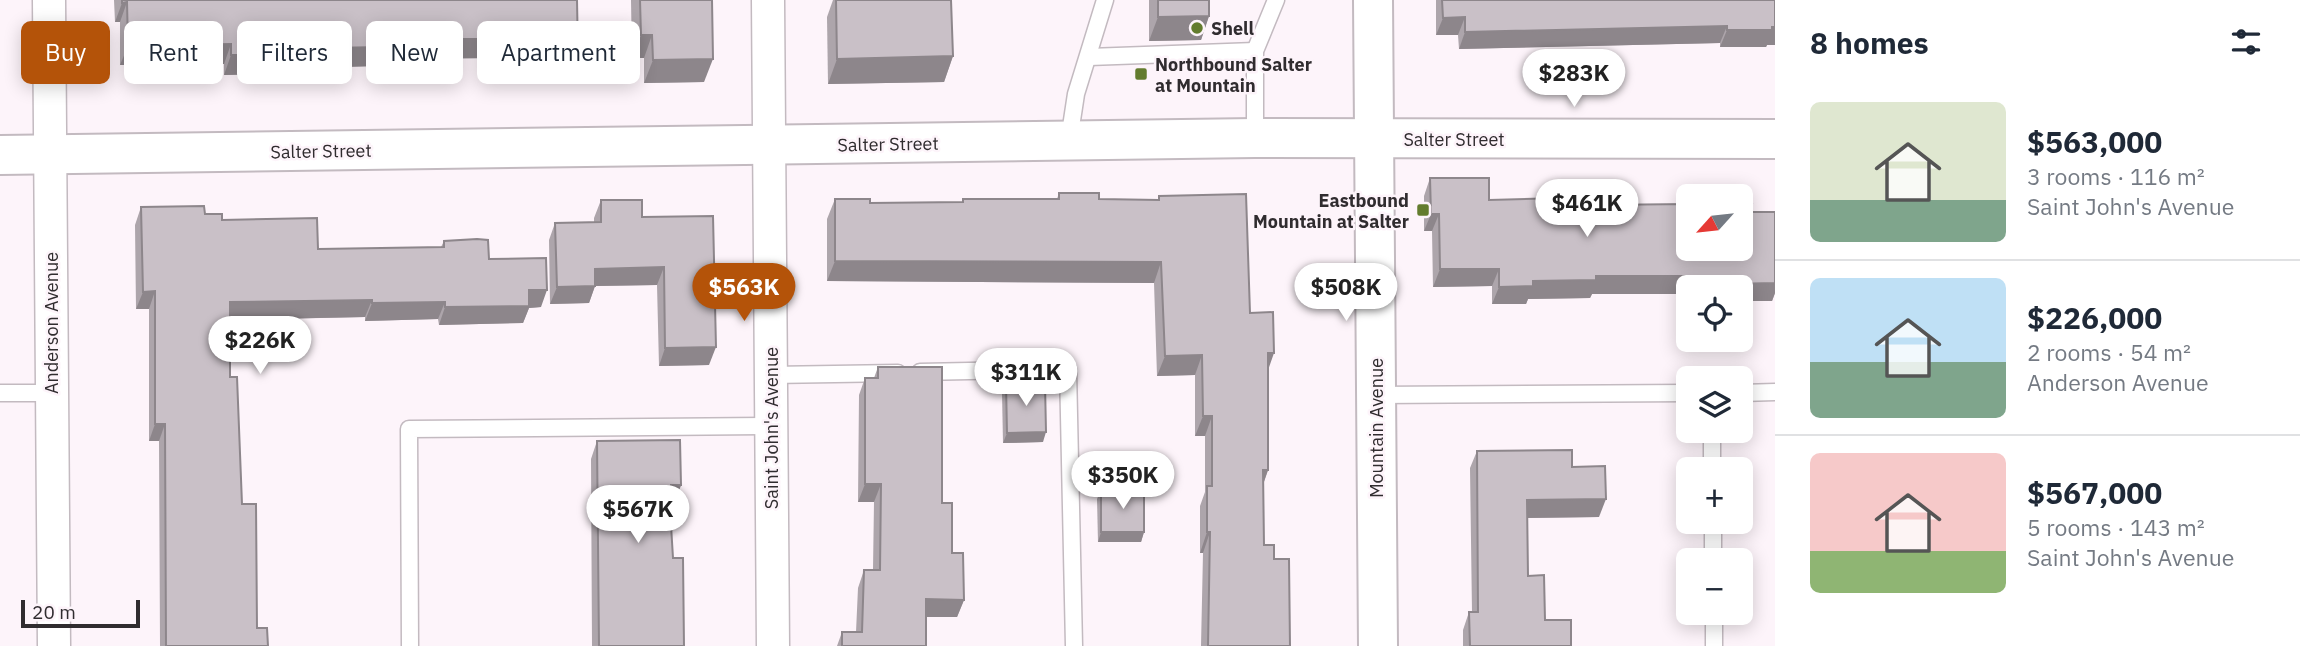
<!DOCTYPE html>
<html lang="en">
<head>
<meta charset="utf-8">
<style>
  :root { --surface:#fff; --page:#f2f2f3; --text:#1f2937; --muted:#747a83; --line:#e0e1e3; --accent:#b45309 }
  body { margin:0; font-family:"IBM Plex Sans",sans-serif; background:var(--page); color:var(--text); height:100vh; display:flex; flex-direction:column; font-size:26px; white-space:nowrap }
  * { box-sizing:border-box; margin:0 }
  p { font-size:23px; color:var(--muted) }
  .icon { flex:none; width:38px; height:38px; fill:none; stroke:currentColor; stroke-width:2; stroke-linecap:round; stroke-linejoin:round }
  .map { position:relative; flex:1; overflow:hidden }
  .details { display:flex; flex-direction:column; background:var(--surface); width:525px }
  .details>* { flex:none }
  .hud { position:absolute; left:21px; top:21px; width:665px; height:63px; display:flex; gap:14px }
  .needle { width:46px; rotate:243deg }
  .controls { position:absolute; left:1676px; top:184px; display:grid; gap:14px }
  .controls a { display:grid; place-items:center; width:77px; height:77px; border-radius:10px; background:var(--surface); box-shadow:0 4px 18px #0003; font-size:35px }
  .scale { position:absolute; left:21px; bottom:18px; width:119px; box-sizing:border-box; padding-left:7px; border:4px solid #302c2f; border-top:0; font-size:19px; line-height:24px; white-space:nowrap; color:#302c2f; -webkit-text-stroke:5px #fdf4fa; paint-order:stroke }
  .price { position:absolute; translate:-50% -60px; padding:0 16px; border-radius:24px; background:#fff; color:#222; font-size:23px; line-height:46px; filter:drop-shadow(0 2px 4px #0008) }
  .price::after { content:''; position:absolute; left:50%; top:42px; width:21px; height:16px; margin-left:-10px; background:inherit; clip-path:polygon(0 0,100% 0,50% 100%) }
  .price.active { background:var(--accent); color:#fff }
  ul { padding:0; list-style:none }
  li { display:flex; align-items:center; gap:21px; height:175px; padding:0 35px }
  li+li { border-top:2px solid var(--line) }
  li span { display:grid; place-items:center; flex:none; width:196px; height:140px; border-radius:10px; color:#555 }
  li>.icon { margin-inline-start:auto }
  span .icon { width:84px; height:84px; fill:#fffc; stroke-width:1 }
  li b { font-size:30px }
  h2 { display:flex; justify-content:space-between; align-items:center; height:84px; padding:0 35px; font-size:30px }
  .chip { padding:0 24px; border-radius:10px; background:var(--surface); box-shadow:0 4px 18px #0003; font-size:24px; line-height:63px }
  .chip.active { background:var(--accent); color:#fff }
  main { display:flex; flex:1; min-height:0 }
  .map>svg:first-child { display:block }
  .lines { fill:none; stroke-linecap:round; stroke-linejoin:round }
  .service-casing { stroke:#c3bac0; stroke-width:19 }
  .minor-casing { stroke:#c3bac0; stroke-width:35 }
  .secondary-casing { stroke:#c3bac0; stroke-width:42 }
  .service { stroke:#fff; stroke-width:16 }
  .minor { stroke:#fff; stroke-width:32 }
  .secondary { stroke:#fff; stroke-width:38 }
  .wall { fill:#ada5ab }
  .shaded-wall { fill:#8d868b }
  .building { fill:#c9c0c7; stroke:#8d868b; stroke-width:2 }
  .poi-dot { fill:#637c2e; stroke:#fdf4fa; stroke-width:2.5 }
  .labels { text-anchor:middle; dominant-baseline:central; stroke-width:5; stroke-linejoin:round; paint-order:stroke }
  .poi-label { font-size:18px; font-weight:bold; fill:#302c2f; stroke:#fdf4fa; text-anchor:start }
  .street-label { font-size:18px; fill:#302c2f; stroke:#fdf4fa }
</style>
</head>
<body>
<main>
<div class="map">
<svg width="1775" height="646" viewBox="0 0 1775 646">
  <rect width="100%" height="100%" fill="#fdf4fa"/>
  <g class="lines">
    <defs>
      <g id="service">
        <polyline points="1089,57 1255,51"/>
        <polyline points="1255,138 1255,51 1276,0"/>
        <polyline points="1069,140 1076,94 1105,0"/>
        <polyline points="920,372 1068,369 1074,646"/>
        <polyline points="771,375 898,373"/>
        <polyline points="0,393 52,393"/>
        <polyline points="1741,393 1775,392"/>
        <polyline points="1376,395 1689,393"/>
        <polyline points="1712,430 1712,469"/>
        <polyline points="1713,522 1713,560"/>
        <polyline points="1714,612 1714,646"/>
        <polyline points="410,646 409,429 771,426"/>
      </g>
      <g id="minor">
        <polyline points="49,0 54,646"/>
        <polyline points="768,0 773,646"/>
      </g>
      <g id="secondary">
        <polyline points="1373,0 1378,646"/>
        <polyline points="0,155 1255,138 1775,139"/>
      </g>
    </defs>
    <use href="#service" class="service-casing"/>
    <use href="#minor" class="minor-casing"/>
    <use href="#secondary" class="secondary-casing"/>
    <use href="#service" class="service"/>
    <use href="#minor" class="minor"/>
    <use href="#secondary" class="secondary"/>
  </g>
  <g class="wall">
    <polygon points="114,0 577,0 570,75 497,76 497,58 379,59 377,66 267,69 265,74 224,75 224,64 120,65 120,22 115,22"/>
    <polygon points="631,0 712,0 704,82 644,83 644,58 632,58"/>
    <polygon points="833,0 836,0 953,56 944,82 828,84 827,17"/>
    <polygon points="1149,0 1209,0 1209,16 1201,40 1149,41"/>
    <polygon points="1436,0 1775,0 1775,45 1767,45 1766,47 1720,47 1720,43 1459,49 1458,35 1436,35"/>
    <polygon points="1430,178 1489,200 1751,212 1775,212 1775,293 1772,301 1741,301 1741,287 1689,287 1592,294 1590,298 1528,299 1526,304 1492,304 1492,286 1433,287 1432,231 1424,231 1424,196"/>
    <polygon points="1059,193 1099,199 1158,200 1159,196 1250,313 1268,370 1268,470 1264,482 1264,545 1274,559 1290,646 1201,646 1203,553 1200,553 1200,506 1205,492 1205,436 1195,436 1195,375 1157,376 1154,283 827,281 827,219 835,199 870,203 962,202 963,199 1057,199"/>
    <polygon points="601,200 642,217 709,365 659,366 657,285 595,286 589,303 550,304 549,240 555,223 594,222 594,218"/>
    <polygon points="141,207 205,214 318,249 441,247 444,241 489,259 541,307 529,308 523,323 439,325 438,319 365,321 365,317 230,320 230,377 242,504 257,628 268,646 160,646 159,441 149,441 149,309 136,309 135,225"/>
    <polygon points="878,367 942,503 952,553 964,600 957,617 926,617 925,646 837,646 842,632 856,632 858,588 864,570 873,570 874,502 858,502 859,395 865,378 874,378"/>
    <polygon points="1006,384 1043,442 1003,443 1002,393"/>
    <polygon points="597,441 681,485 675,502 671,502 671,525 673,558 684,646 592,646 591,459"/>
    <polygon points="1477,451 1572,467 1599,517 1527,518 1528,576 1545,620 1571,646 1463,646 1463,630 1469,612 1472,612 1470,468"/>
    <polygon points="1101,490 1144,532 1141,542 1098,542 1097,499"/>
  </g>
  <g class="shaded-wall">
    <polygon points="127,2 120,22 115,22 122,3"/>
    <polygon points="1209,16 1201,40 1149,41 1158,17"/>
    <polygon points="1465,17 1458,35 1436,35 1443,18"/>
    <polygon points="1727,26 1720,43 1459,49 1465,32"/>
    <polygon points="1772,27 1775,27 1775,45 1767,45 1766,47 1720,47 1727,30"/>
    <polygon points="641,35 652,35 644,58 632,58"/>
    <polygon points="384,39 504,39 497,58 379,59 377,66 267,69 265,74 224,75 231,55 272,49"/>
    <polygon points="231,44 224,64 120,65 128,46"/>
    <polygon points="578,55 570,75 497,76 504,56"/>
    <polygon points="953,56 944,82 828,84 837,59"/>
    <polygon points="713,59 704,82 644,83 653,60"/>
    <polygon points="1431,214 1439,214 1432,231 1424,231"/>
    <polygon points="835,261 1161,262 1154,283 827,281"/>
    <polygon points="664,267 657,285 595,286 589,303 550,304 557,287 595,269"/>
    <polygon points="1440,269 1499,269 1492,286 1433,287"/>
    <polygon points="1596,276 1729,276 1725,287 1689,287 1689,294 1592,294 1590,298 1528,299 1526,304 1492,304 1499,287 1533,281"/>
    <polygon points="1775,283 1775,293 1772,301 1741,301 1741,287 1728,287 1729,284"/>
    <polygon points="529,290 547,290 541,307 529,308 523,323 439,325 445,307"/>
    <polygon points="155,291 149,309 136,309 143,292"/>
    <polygon points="372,300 365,317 224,320 230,302"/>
    <polygon points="445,302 438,319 365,321 372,303"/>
    <polygon points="716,347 709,365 659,366 665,348"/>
    <polygon points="1268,353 1274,353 1267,373"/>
    <polygon points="1202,355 1195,375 1157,376 1165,356"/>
    <polygon points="1203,416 1212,416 1205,436 1195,436"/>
    <polygon points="155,424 165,424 159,441 149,441"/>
    <polygon points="1046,432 1043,442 1003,443 1007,433"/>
    <polygon points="1263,470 1268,470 1261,490"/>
    <polygon points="865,484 881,484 874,502 858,502"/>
    <polygon points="671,485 681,485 675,502 664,503"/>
    <polygon points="1606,499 1599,517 1520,518 1527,500"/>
    <polygon points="1101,532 1144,532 1141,542 1098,542"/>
    <polygon points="1207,532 1210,532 1203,553 1200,553"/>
    <polygon points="926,599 964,600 957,617 919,617"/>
  </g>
  <g class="building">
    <polygon points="122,0 577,0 578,55 504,56 504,39 384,39 384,47 272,49 272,55 231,55 231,44 128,46 127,2 122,3"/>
    <polygon points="640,0 712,0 713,59 653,60 652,35 641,35"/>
    <polygon points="836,0 951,0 953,56 837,59"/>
    <polygon points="1158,0 1209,0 1209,16 1158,17"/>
    <polygon points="1442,0 1775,0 1775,27 1772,27 1772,30 1727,30 1727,26 1465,32 1465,17 1443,18"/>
    <polygon points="1430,178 1489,178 1489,200 1595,197 1595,205 1689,204 1689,248 1741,248 1741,204 1752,204 1751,212 1775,212 1775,283 1729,284 1729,276 1596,276 1596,280 1533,281 1533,286 1499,287 1499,269 1440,269 1439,214 1431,214"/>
    <polygon points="1059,193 1099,193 1099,199 1159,200 1159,196 1246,194 1250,313 1273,312 1274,353 1268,353 1268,470 1263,470 1264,545 1274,545 1274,559 1289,559 1290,646 1208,646 1210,532 1207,532 1207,486 1212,486 1212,416 1203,416 1202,355 1165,356 1161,262 835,261 835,199 870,199 870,203 963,202 963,199 1059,199"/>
    <polygon points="601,200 642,200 642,217 713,216 716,347 665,348 664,267 595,269 595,286 557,287 555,223 601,222"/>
    <polygon points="204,206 205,214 222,214 222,220 317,218 318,249 444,247 444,241 477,239 488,240 489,259 546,258 547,290 529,290 529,306 445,307 445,302 372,303 372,300 230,302 230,377 237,377 242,504 256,504 257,628 267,628 268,646 166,646 165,424 155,424 155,291 143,292 141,207"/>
    <polygon points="878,367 942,367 942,503 952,503 952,553 963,553 964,600 926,599 926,646 842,646 842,632 862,632 864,570 880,570 881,484 865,484 865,378 878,378"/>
    <polygon points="1045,383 1046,432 1007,433 1006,384"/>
    <polygon points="680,440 681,485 671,485 671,525 673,558 683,558 684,646 599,646 597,441"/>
    <polygon points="1572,450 1572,467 1605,466 1606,499 1527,500 1528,576 1544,575 1545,620 1571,620 1571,646 1470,646 1469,612 1478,612 1477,451"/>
    <polygon points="1144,489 1144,532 1101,532 1101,490"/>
  </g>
  <g class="poi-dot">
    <circle cx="1197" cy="28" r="7"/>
    <rect x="1134" y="67" width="14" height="14" rx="3.5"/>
    <rect x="1416" y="203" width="14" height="14" rx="3.5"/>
  </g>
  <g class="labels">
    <g class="poi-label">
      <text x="1211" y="28">Shell</text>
      <text x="1155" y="64">Northbound Salter<tspan x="1155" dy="21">at Mountain</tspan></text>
      <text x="1409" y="200" text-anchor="end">Eastbound<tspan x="1409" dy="21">Mountain at Salter</tspan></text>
    </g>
    <g class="street-label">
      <text x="1454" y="139">Salter Street</text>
      <text transform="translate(888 144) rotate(-1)">Salter Street</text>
      <text transform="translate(321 151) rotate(-1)">Salter Street</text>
      <text transform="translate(51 323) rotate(-90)">Anderson Avenue</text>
      <text transform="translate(771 428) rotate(-90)">Saint John's Avenue</text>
      <text transform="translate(1376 428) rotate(-90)">Mountain Avenue</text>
    </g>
  </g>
</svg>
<div class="controls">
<a><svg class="needle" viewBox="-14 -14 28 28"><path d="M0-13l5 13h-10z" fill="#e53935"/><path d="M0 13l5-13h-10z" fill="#747a83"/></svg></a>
<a><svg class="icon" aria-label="locate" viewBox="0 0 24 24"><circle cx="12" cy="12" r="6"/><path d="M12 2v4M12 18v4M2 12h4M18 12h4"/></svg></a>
<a><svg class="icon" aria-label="layers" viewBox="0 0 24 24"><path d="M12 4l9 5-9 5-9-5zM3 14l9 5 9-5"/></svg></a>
<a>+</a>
<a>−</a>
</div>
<div class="scale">20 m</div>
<b class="price" style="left:1574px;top:109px">$283K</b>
<b class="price" style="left:1587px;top:239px">$461K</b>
<b class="price active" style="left:744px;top:323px">$563K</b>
<b class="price" style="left:1346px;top:323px">$508K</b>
<b class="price" style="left:260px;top:376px">$226K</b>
<b class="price" style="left:1026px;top:408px">$311K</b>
<b class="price" style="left:1123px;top:511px">$350K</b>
<b class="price" style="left:638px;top:545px">$567K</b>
<div class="hud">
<a class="chip active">Buy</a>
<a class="chip">Rent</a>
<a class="chip">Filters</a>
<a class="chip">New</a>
<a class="chip">Apartment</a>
</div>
</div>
<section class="details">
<h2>8 homes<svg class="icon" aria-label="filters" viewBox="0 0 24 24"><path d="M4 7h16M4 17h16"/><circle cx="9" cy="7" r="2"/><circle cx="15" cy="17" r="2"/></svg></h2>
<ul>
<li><span style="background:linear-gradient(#dfe7d0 70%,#7fa58c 0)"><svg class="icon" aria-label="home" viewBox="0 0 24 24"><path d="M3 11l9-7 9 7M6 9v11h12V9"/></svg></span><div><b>$563,000</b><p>3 rooms · 116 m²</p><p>Saint John's Avenue</p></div></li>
<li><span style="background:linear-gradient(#bfe0f5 60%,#7fa58c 0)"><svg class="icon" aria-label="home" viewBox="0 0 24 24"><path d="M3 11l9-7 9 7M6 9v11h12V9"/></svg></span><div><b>$226,000</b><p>2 rooms · 54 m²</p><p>Anderson Avenue</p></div></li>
<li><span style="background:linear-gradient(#f6c9c9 70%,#8fb573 0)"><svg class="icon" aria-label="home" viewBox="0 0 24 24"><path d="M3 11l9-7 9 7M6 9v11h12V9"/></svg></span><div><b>$567,000</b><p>5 rooms · 143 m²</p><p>Saint John's Avenue</p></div></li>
</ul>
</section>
</main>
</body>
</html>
